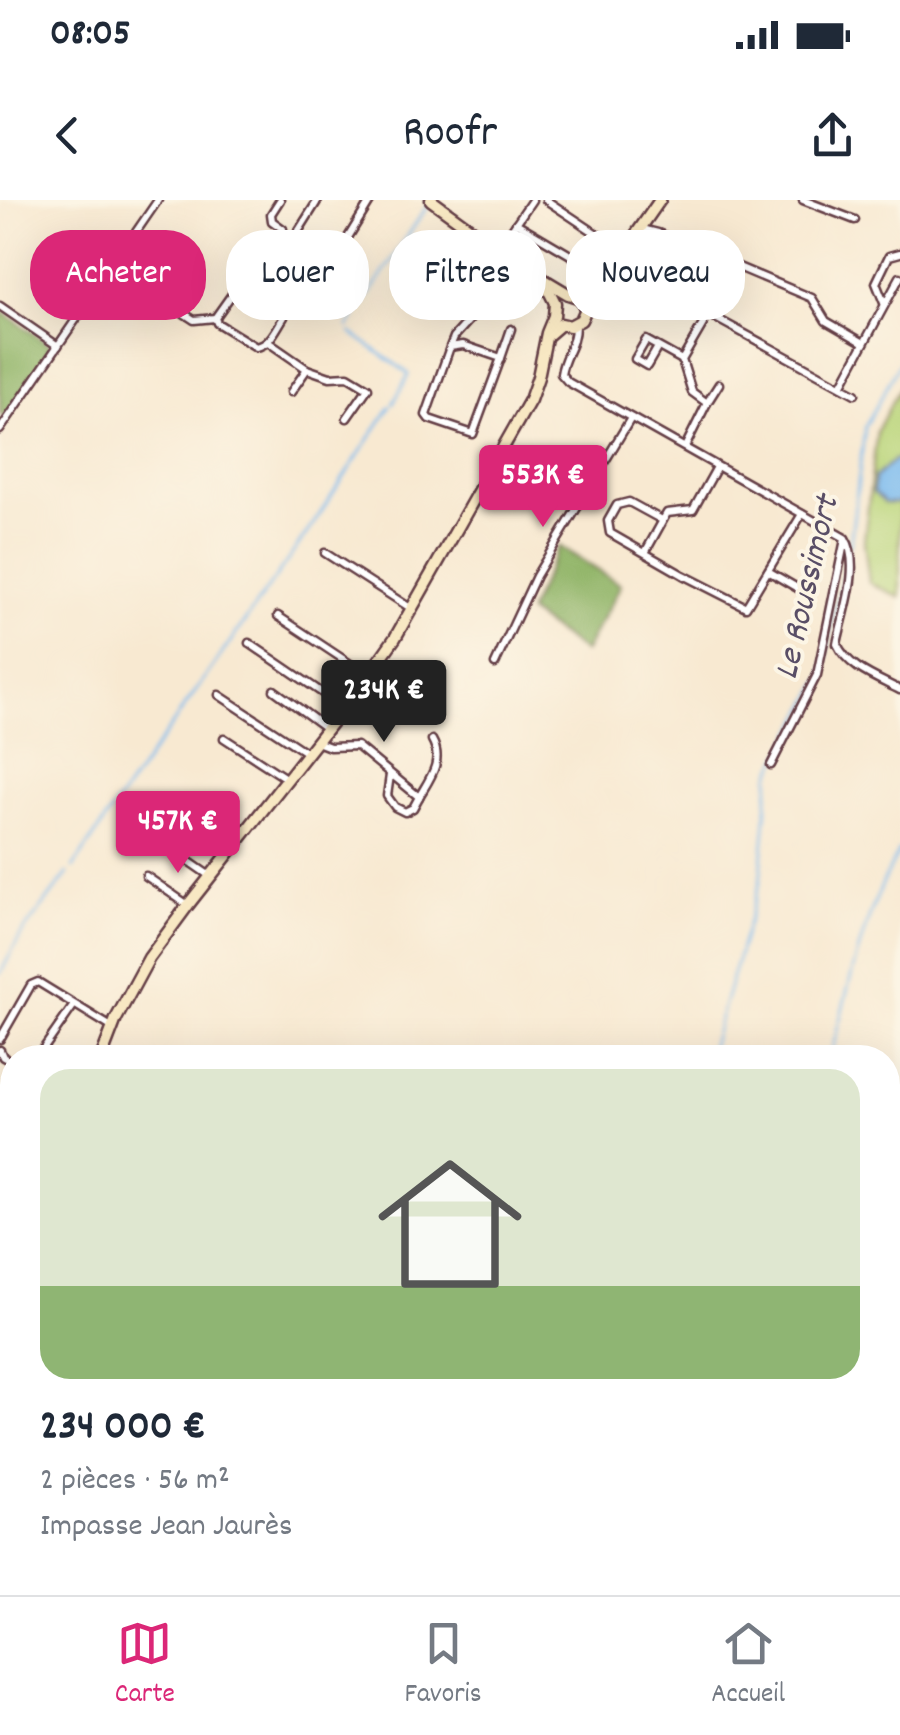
<!DOCTYPE html>
<html lang="fr">
<head>
<meta charset="utf-8">
<style>
  :root { --surface:#fff; --page:#f6f6f7; --text:#1f2937; --muted:#747a83; --line:#e0e1e3; --accent:#db2777 }
  body { margin:0; font-family:Dekko,sans-serif; background:var(--page); color:var(--text); height:100vh; display:flex; flex-direction:column; font-size:38px; white-space:nowrap }
  * { box-sizing:border-box; margin:0 }
  p { font-size:32px; color:var(--muted) }
  .icon { flex:none; width:55px; height:55px; fill:none; stroke:currentColor; stroke-width:2; stroke-linecap:round; stroke-linejoin:round }
  .map { position:relative; flex:1; overflow:hidden }
  .side { position:absolute; left:0px; top:845px; width:900px; height:550px; display:flex; flex-direction:column; background:var(--surface); border-radius:40px 40px 0 0; box-shadow:0 10px 40px #0002 }
  .side>* { flex:none }
  .banner { position:absolute; left:30px; top:30px; width:840px; height:90px; display:flex; gap:20px }
  .price { position:absolute; translate:-50% -85px; padding:0 22px; border-radius:10px; background:var(--accent); color:#fff; font-size:32px; line-height:65px; filter:drop-shadow(0 2px 5px #0008) }
  .price::after { content:''; position:absolute; left:50%; top:60px; width:30px; height:22px; margin-left:-15px; background:inherit; clip-path:polygon(0 0,100% 0,50% 100%) }
  .price.selected { background:#222; color:#fff }
  ul { padding:0; list-style:none }
  li { display:grid; align-content:center; gap:20px; height:530px; padding:0 40px }
  li+li { border-top:2px solid var(--line) }
  li span { display:grid; place-items:center; height:310px; border-radius:30px; color:#555 }
  li>.icon { margin-inline-start:auto }
  span .icon { width:180px; height:180px; fill:#fffc; stroke-width:1 }
  li b { font-size:42px }
  .tag { padding:0 35px; border-radius:40px; background:var(--surface); box-shadow:0 10px 40px #0002; font-size:35px; line-height:90px }
  .tag.selected { background:var(--accent); color:#fff }
  .status { display:flex; justify-content:space-between; align-items:center; height:70px; padding:0 50px; background:var(--surface); direction:ltr }
  .status svg { height:28px; fill:currentColor }
  header { display:flex; justify-content:space-between; align-items:center; height:130px; padding:0 40px; background:var(--surface); font-size:45px; font-weight:600 }
  .tab-bar { display:flex; justify-content:space-around; align-items:center; height:140px; border-top:2px solid var(--line); background:var(--surface); font-size:28px; color:var(--muted) }
  .tab-bar a { display:grid; justify-items:center; gap:5px }
  .tab-bar .selected { color:var(--accent) }
  .map>svg:first-child { display:block }
  .green { fill:#bad57a; stroke:#827a52; stroke-width:2.5 }
  .forest { fill:#93b66a; stroke:#6e6a4a; stroke-width:2.5 }
  .water { fill:#7bbbef; stroke:#626d8d; stroke-width:2.5 }
  .lines { fill:none; stroke-linecap:round; stroke-linejoin:round }
  .stream { stroke:#7bbbef; stroke-width:2.5 }
  .street-casing { stroke:#643d44; stroke-width:11 }
  .secondary-casing { stroke:#643d44; stroke-width:15 }
  .street { stroke:#fff; stroke-width:6 }
  .secondary { stroke:#f8e8c3; stroke-width:10 }
  .labels { text-anchor:middle; dominant-baseline:central; stroke-width:8; stroke-linejoin:round; paint-order:stroke }
  .water-label { font-size:35px; font-style:italic; fill:#594e66; stroke:#fcf5e5 }
</style>
</head>
<body>
<div class="status"><b>08:05</b><svg viewBox="0 0 49 12"><path d="M0 12V9h3v3zM5 12V6h3v6zM10 12V3h3v9zM15 12V0h3v12zM26 1h20v11H26zM47 4h2v5h-2z"/></svg></div>
<header><svg class="icon" aria-label="back" viewBox="0 0 24 24"><path d="M15 5l-7 7 7 7"/></svg>Roofr<svg class="icon" aria-label="share" viewBox="0 0 24 24"><path d="M12 15V3M7 8l5-5 5 5M5 13v7h14v-7"/></svg></header>
<div class="map">
<svg width="900" height="1395" viewBox="0 0 900 1395">
  <rect width="100%" height="100%" fill="#fcf5e5"/>
  <filter id="ink" filterUnits="userSpaceOnUse"><feTurbulence type="fractalNoise" baseFrequency=".01" numOctaves="2"/><feDisplacementMap in="SourceGraphic" scale="20" xChannelSelector="R" yChannelSelector="G"/><feConvolveMatrix kernelMatrix="1 2 1 2 8 2 1 2 1" color-interpolation-filters="sRGB"/></filter>
  <filter id="wash" filterUnits="userSpaceOnUse"><feTurbulence type="fractalNoise" baseFrequency=".0048" numOctaves="4" result="noise"/><feDisplacementMap in="SourceGraphic" scale="40" xChannelSelector="R" yChannelSelector="G"/><feGaussianBlur stdDeviation="2.25" result="paint"/><feColorMatrix in="noise" values="0 0 0 0 0 0 0 0 0 0 0 0 0 0 0 0 0 1.4 0 .05"/><feComposite in="paint" operator="in"/></filter>
  <g filter="url(#wash)">
    <rect width="100%" height="100%" fill="#f8e9d1"/>
    <g class="green">
      <polygon points="900,187 900,261 894,260 885,303 900,303 900,397 869,383 864,341 877,231"/>
      <polygon points="486,1383 485,1383 553,1383 547,1395 512,1395"/>
    </g>
    <g class="forest">
      <polygon points="0,110 53,147 5,217 0,214"/>
      <polygon points="559,346 621,385 584,452 528,412"/>
    </g>
    <g class="water">
      <polygon points="894,260 900,261 900,303 885,303 873,292 875,277"/>
      <polygon points="888,1339 900,1343 900,1395 850,1395 856,1383 888,1382"/>
    </g>
    <g class="lines">
      <g class="stream">
        <polyline points="348,127 428,5"/>
        <polyline points="350,132 409,174 393,204"/>
        <polyline points="850,345 865,227 900,162"/>
        <polyline points="114,607 316,320 390,207"/>
        <polyline points="73,668 112,610"/>
        <polyline points="0,774 21,735 68,673"/>
        <polyline points="708,858 760,683 770,575 823,477 831,426 848,353"/>
        <path d="M830,858c19,-71 33,-145 70,-209"/>
        <polyline points="392,1395 401,1382"/>
        <polyline points="554,1395 560,1382"/>
      </g>
    </g>
  </g>
  <g filter="url(#ink)">
    <g class="lines">
      <defs>
        <g id="street">
          <polyline points="280,0 271,14 272,21 283,29"/>
          <polyline points="546,0 624,52"/>
          <polyline points="803,0 855,20"/>
          <polyline points="516,23 584,63"/>
          <polyline points="642,29 658,33 812,98 826,121 864,143"/>
          <polyline points="296,35 318,0"/>
          <polyline points="499,48 532,0"/>
          <polyline points="719,60 700,106 712,116 855,194"/>
          <polyline points="112,66 194,120 215,118"/>
          <path d="M249,86l32,22 3,9c-8,12 -14,28 -28,30l-39,-24 -2,-5 22,-31z"/>
          <polyline points="884,103 876,83 889,56 900,53"/>
          <polyline points="0,106 58,146"/>
          <polyline points="284,113 295,107 309,86 325,75 371,0"/>
          <path d="M575,125c0,22 -11,29 -14,49l7,8 277,156c17,27 -2,76 -8,106 11,24 40,34 63,46"/>
          <polyline points="268,142 307,169 330,177 348,176 368,188 347,218"/>
          <polyline points="450,147 463,145 501,158 473,234 429,219 426,215 450,147 454,137 492,95 514,58"/>
          <polyline points="658,147 647,166 635,159 646,140 682,160"/>
          <polyline points="501,158 511,129"/>
          <polyline points="841,186 900,77"/>
          <polyline points="291,192 307,169"/>
          <polyline points="707,203 719,184"/>
          <polyline points="0,230 158,0"/>
          <polyline points="685,247 707,203 692,192 682,160 703,124 701,108"/>
          <polyline points="662,320 629,302 617,305 608,321 610,333 683,375 746,407 802,314"/>
          <polyline points="646,351 667,313 693,310 717,267"/>
          <polyline points="325,353 412,409"/>
          <polyline points="768,371 799,389"/>
          <polyline points="278,416 367,475"/>
          <polyline points="249,443 343,507"/>
          <polyline points="495,464 536,376 631,218"/>
          <polyline points="274,490 326,528"/>
          <polyline points="219,495 307,553"/>
          <polyline points="224,538 287,579"/>
          <path d="M317,542l13,5 27,-1 62,51c11,-19 25,-36 13,-57"/>
          <polyline points="771,565 817,475 845,339"/>
          <polyline points="390,575 387,596 395,607 405,612 413,608 419,597"/>
          <polyline points="139,627 210,676"/>
          <polyline points="146,676 188,705"/>
          <polyline points="0,839 31,785 38,782 113,828"/>
          <polyline points="0,850 3,857 12,862"/>
          <polyline points="34,858 44,848 74,805"/>
          <polyline points="0,1087 12,1094"/>
          <polyline points="888,1278 895,1259 900,1237"/>
          <polyline points="0,1334 12,1331"/>
          <polyline points="54,1382 74,1389 80,1395"/>
          <polyline points="122,1382 137,1389 140,1395"/>
          <polyline points="277,1392 285,1395"/>
          <polyline points="4,1395 14,1382"/>
          <polyline points="98,1395 111,1382"/>
          <polyline points="319,1395 326,1382"/>
          <polyline points="824,1395 831,1382"/>
        </g>
        <g id="secondary">
          <polyline points="431,0 498,49 531,68 543,79 568,94 580,98 585,108"/>
          <polyline points="547,136 561,124 570,126 581,120 589,102 660,0"/>
          <polyline points="101,858 116,819 149,758 188,705 366,479 395,438 530,200 538,177 547,133 554,116 555,103 543,79"/>
          <polyline points="0,1063 12,1041"/>
        </g>
      </defs>
      <use href="#street" class="street-casing"/>
      <use href="#secondary" class="secondary-casing"/>
      <use href="#street" class="street"/>
      <use href="#secondary" class="secondary"/>
    </g>
  </g>
  <g class="labels">
    <g class="water-label">
      <text transform="translate(809 388) rotate(-77)">Le Roussimort</text>
    </g>
  </g>
</svg>
<b class="price" style="left:543px;top:330px">553K €</b>
<b class="price selected" style="left:384px;top:545px">234K €</b>
<b class="price" style="left:178px;top:676px">457K €</b>
<div class="banner">
<a class="tag selected">Acheter</a>
<a class="tag">Louer</a>
<a class="tag">Filtres</a>
<a class="tag">Nouveau</a>
</div>
<section class="side">
<ul>
<li><span style="background:linear-gradient(#dfe7d0 70%,#8fb573 0)"><svg class="icon" aria-label="home" viewBox="0 0 24 24"><path d="M3 11l9-7 9 7M6 9v11h12V9"/></svg></span><div><b>234 000 €</b><p>2 pièces · 56 m²</p><p>Impasse Jean Jaurès</p></div></li>
</ul>
</section>
</div>
<nav class="tab-bar">
<a class="selected"><svg class="icon" aria-label="map" viewBox="0 0 24 24"><path d="M3 6l6-2 6 2 6-2v14l-6 2-6-2-6 2zM9 4v14M15 6v14"/></svg>Carte</a>
<a><svg class="icon" aria-label="saved" viewBox="0 0 24 24"><path d="M7 4h10v16l-5-4-5 4z"/></svg>Favoris</a>
<a><svg class="icon" aria-label="home" viewBox="0 0 24 24"><path d="M3 11l9-7 9 7M6 9v11h12V9"/></svg>Accueil</a>
</nav>
</body>
</html>
